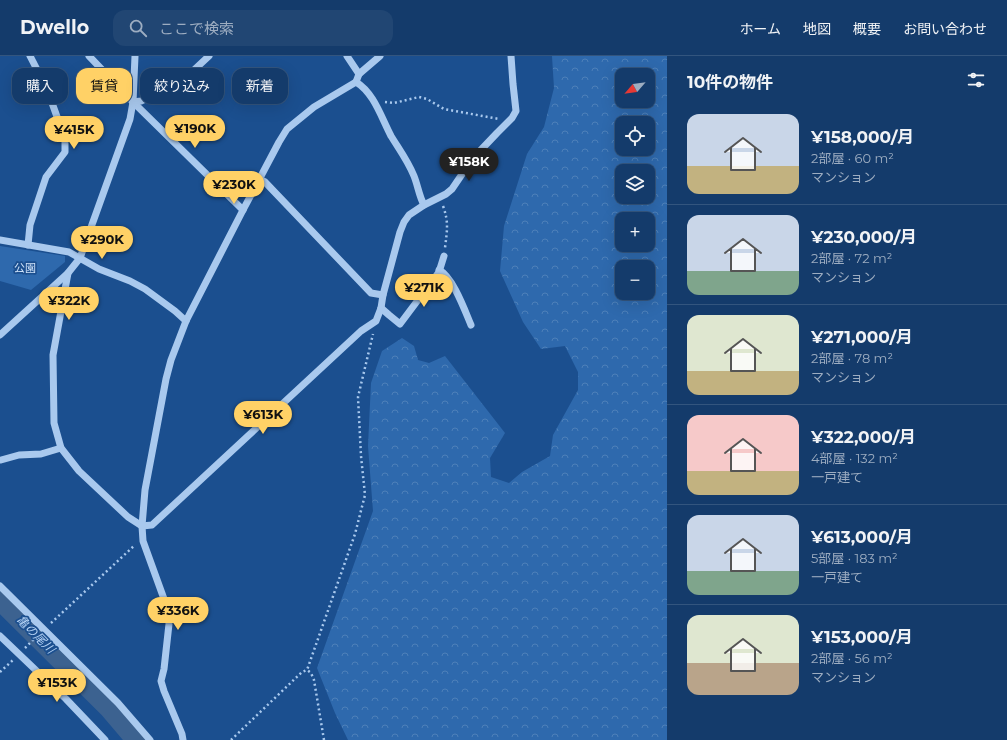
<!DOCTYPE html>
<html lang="ja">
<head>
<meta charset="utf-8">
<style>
  :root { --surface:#143b6b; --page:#214673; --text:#f1f3f6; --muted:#9dadc1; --line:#33557e; --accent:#ffd166 }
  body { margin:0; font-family:Montserrat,"Noto Sans JP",sans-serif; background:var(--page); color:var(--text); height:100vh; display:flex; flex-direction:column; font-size:15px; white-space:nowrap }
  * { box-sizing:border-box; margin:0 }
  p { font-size:13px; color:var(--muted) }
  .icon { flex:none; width:22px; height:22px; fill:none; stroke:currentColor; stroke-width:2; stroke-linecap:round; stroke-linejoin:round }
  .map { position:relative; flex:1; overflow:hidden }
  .details { display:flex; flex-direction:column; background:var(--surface); width:340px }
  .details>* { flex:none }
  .top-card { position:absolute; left:12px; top:12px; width:380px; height:36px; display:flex; gap:8px }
  .needle { width:26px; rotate:242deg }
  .controls { position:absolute; left:615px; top:12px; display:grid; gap:8px }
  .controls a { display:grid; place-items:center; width:40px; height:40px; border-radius:8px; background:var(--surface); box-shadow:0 4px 16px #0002,0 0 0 1px var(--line); font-size:20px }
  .price { position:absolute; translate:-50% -34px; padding:0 9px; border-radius:14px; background:var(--accent); color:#111; font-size:13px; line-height:26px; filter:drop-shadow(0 1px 2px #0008) }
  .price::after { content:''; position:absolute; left:50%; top:24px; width:12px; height:9px; margin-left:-6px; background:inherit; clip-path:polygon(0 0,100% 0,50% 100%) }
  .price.current { background:#222; color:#fff }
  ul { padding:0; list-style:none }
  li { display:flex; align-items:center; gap:12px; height:100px; padding:0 20px }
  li+li { border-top:1px solid var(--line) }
  li span { display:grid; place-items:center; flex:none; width:112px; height:80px; border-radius:12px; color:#555 }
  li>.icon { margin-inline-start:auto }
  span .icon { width:48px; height:48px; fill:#fffc; stroke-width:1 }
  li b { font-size:17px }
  h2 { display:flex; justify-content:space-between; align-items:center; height:48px; padding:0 20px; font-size:17px }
  .chip { padding:0 14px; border-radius:12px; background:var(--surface); box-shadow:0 4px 16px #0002,0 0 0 1px var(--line); font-size:14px; line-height:36px }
  .chip.current { background:var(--accent); color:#111 }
  header { display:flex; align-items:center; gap:24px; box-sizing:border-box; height:56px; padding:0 20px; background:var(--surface); border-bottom:1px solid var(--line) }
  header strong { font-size:19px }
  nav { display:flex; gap:22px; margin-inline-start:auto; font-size:14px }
  .search { width:280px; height:36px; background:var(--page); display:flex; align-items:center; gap:10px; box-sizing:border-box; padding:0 14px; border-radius:12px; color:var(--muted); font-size:15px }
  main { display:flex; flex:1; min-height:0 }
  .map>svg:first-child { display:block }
  .green { fill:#2e69ad }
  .forest { fill:url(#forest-crowns); fill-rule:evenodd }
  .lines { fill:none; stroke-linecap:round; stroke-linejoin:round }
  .river { stroke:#3c6290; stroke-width:23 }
  .path { stroke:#a9c9ee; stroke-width:2.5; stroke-dasharray:2 3; stroke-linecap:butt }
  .minor { stroke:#a9c9ee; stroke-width:7 }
  .labels { text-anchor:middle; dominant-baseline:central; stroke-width:3.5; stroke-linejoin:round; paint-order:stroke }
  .park-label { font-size:11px; fill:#cfe3fa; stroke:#1b4f8f }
  .water-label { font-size:12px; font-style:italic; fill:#b5d3f5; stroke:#1b4f8f }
</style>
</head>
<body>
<header>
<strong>Dwello</strong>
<div class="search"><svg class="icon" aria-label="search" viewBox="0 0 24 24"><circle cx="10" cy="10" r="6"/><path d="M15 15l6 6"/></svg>ここで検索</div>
<nav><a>ホーム</a><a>地図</a><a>概要</a><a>お問い合わせ</a></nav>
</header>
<main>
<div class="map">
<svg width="667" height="684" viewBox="0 0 667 684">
  <defs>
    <pattern id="forest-crowns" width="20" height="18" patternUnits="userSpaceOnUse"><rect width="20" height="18" fill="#2e69ad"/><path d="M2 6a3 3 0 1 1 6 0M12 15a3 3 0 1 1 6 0" fill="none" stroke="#4d80b9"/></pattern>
  </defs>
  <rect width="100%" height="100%" fill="#1b4f8f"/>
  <polygon class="green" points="0,190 65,200 65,206 31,234 0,225"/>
  <path class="forest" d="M552,0h115v684h-319l-13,-27 -18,-45 56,-157 -5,-65 3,-63 11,-32 20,-13 12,8 4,14 11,3 16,-7 60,77 -15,25 1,19 18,6 13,-11 28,-16 3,-21 25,-45v-18l-13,-26 -24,3 -18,-27 -23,-51 4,-45 23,-72 17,-27 10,-39zM622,19h26v26h-26zM622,67h26v26h-26zM622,115h26v26h-26zM622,163h26v26h-26zM622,211h26v26h-26z"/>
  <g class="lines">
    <polyline class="river" points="0,542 110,651 138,684"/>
    <g class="path">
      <polyline points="385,46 394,47 419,41 427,43 444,53 499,63"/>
      <path d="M443,150c6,16 4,25 2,42"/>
      <polyline points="51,567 135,489"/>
      <polyline points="25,592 37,580"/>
      <polyline points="0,616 13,604"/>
      <polyline points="231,684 302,616 307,614"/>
      <polyline points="324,684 314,624 311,617 307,614 355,478 365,439 361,400 358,341 373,278"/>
    </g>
    <g class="minor">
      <polyline points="89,0 133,46 243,154"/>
      <polyline points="135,0 133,46 130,63 80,202 68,217 53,299 54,367 61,392 79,415 128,461 142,470 152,469 361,275 376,265 381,252 383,239 400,176 404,166 409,159 424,149 446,138 452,133 469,108 478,97 497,77 512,62 516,55 513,28 511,0"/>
      <polyline points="347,0 359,18"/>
      <polyline points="356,26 359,18 380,0"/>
      <polyline points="133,46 141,45 180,27 209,0"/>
      <polyline points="259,123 265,126 371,237 383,239"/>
      <polyline points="0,184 69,196 99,213 130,225 145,233 175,255 186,265"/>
      <polyline points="28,189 30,169 46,121 65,96 65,83 47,33 30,0"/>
      <path d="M439,214c14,7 26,41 32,55"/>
      <polyline points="381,252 389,259 400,268 439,216 444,200"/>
      <polyline points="0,279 68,217"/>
      <polyline points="1,404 19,399 41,398 61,392"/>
      <polyline points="0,530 118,647 150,684"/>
      <polyline points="0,580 66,643 105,684"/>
      <path d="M183,684l-1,-6 -18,-43 -3,-10 3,-12 5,-45 -1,-14 -25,-69 -1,-15 3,-36 21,-111 5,-19 15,-39 57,-111 36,-68 8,-13 27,-22 42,-25c18,11 25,35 35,54 8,13 17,25 23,40 4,10 5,20 10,29"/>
    </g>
  </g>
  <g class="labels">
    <g class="park-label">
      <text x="25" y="212">公園</text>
    </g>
    <g class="water-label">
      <text transform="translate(36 578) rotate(45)">亀の尾川</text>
    </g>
  </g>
</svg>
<div class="controls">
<a><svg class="needle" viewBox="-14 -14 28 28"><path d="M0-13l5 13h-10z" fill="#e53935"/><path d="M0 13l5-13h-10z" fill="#9dadc1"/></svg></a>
<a><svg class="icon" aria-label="locate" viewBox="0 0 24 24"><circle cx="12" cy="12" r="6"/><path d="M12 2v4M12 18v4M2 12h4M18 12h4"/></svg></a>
<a><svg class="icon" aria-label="layers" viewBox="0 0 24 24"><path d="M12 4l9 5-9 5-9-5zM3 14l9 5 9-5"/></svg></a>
<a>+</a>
<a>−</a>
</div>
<b class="price" style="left:195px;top:93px">¥190K</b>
<b class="price" style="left:74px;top:94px">¥415K</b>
<b class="price current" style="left:469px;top:126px">¥158K</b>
<b class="price" style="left:234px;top:149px">¥230K</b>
<b class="price" style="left:102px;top:204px">¥290K</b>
<b class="price" style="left:424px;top:252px">¥271K</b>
<b class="price" style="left:69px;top:265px">¥322K</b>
<b class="price" style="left:263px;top:379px">¥613K</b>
<b class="price" style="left:178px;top:575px">¥336K</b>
<b class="price" style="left:57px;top:647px">¥153K</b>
<div class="top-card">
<a class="chip">購入</a>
<a class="chip current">賃貸</a>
<a class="chip">絞り込み</a>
<a class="chip">新着</a>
</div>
</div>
<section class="details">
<h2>10件の物件<svg class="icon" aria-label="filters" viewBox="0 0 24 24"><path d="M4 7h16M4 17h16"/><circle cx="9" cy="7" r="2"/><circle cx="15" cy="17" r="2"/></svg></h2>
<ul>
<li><span style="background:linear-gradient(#c9d6e8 65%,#c2b280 0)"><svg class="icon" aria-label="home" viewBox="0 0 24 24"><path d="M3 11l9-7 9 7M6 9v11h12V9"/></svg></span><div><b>¥158,000/月</b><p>2部屋 · 60 m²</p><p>マンション</p></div></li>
<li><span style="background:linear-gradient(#c9d6e8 70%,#7fa58c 0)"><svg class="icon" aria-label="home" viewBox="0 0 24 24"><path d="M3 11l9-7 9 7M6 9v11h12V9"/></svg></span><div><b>¥230,000/月</b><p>2部屋 · 72 m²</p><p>マンション</p></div></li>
<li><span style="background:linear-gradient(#dfe7d0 70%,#c2b280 0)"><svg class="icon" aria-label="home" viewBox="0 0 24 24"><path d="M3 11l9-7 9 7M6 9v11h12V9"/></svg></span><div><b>¥271,000/月</b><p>2部屋 · 78 m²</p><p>マンション</p></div></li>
<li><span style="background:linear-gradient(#f6c9c9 70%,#c2b280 0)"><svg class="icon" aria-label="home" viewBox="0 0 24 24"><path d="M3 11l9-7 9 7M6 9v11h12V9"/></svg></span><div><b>¥322,000/月</b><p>4部屋 · 132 m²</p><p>一戸建て</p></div></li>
<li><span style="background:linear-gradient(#c9d6e8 70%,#7fa58c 0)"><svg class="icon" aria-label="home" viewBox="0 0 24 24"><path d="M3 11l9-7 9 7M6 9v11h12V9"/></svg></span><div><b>¥613,000/月</b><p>5部屋 · 183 m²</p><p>一戸建て</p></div></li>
<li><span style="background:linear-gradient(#dfe7d0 60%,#b9a48a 0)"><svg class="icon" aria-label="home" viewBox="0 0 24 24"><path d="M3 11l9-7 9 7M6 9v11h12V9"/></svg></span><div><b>¥153,000/月</b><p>2部屋 · 56 m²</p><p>マンション</p></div></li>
</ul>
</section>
</main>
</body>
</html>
